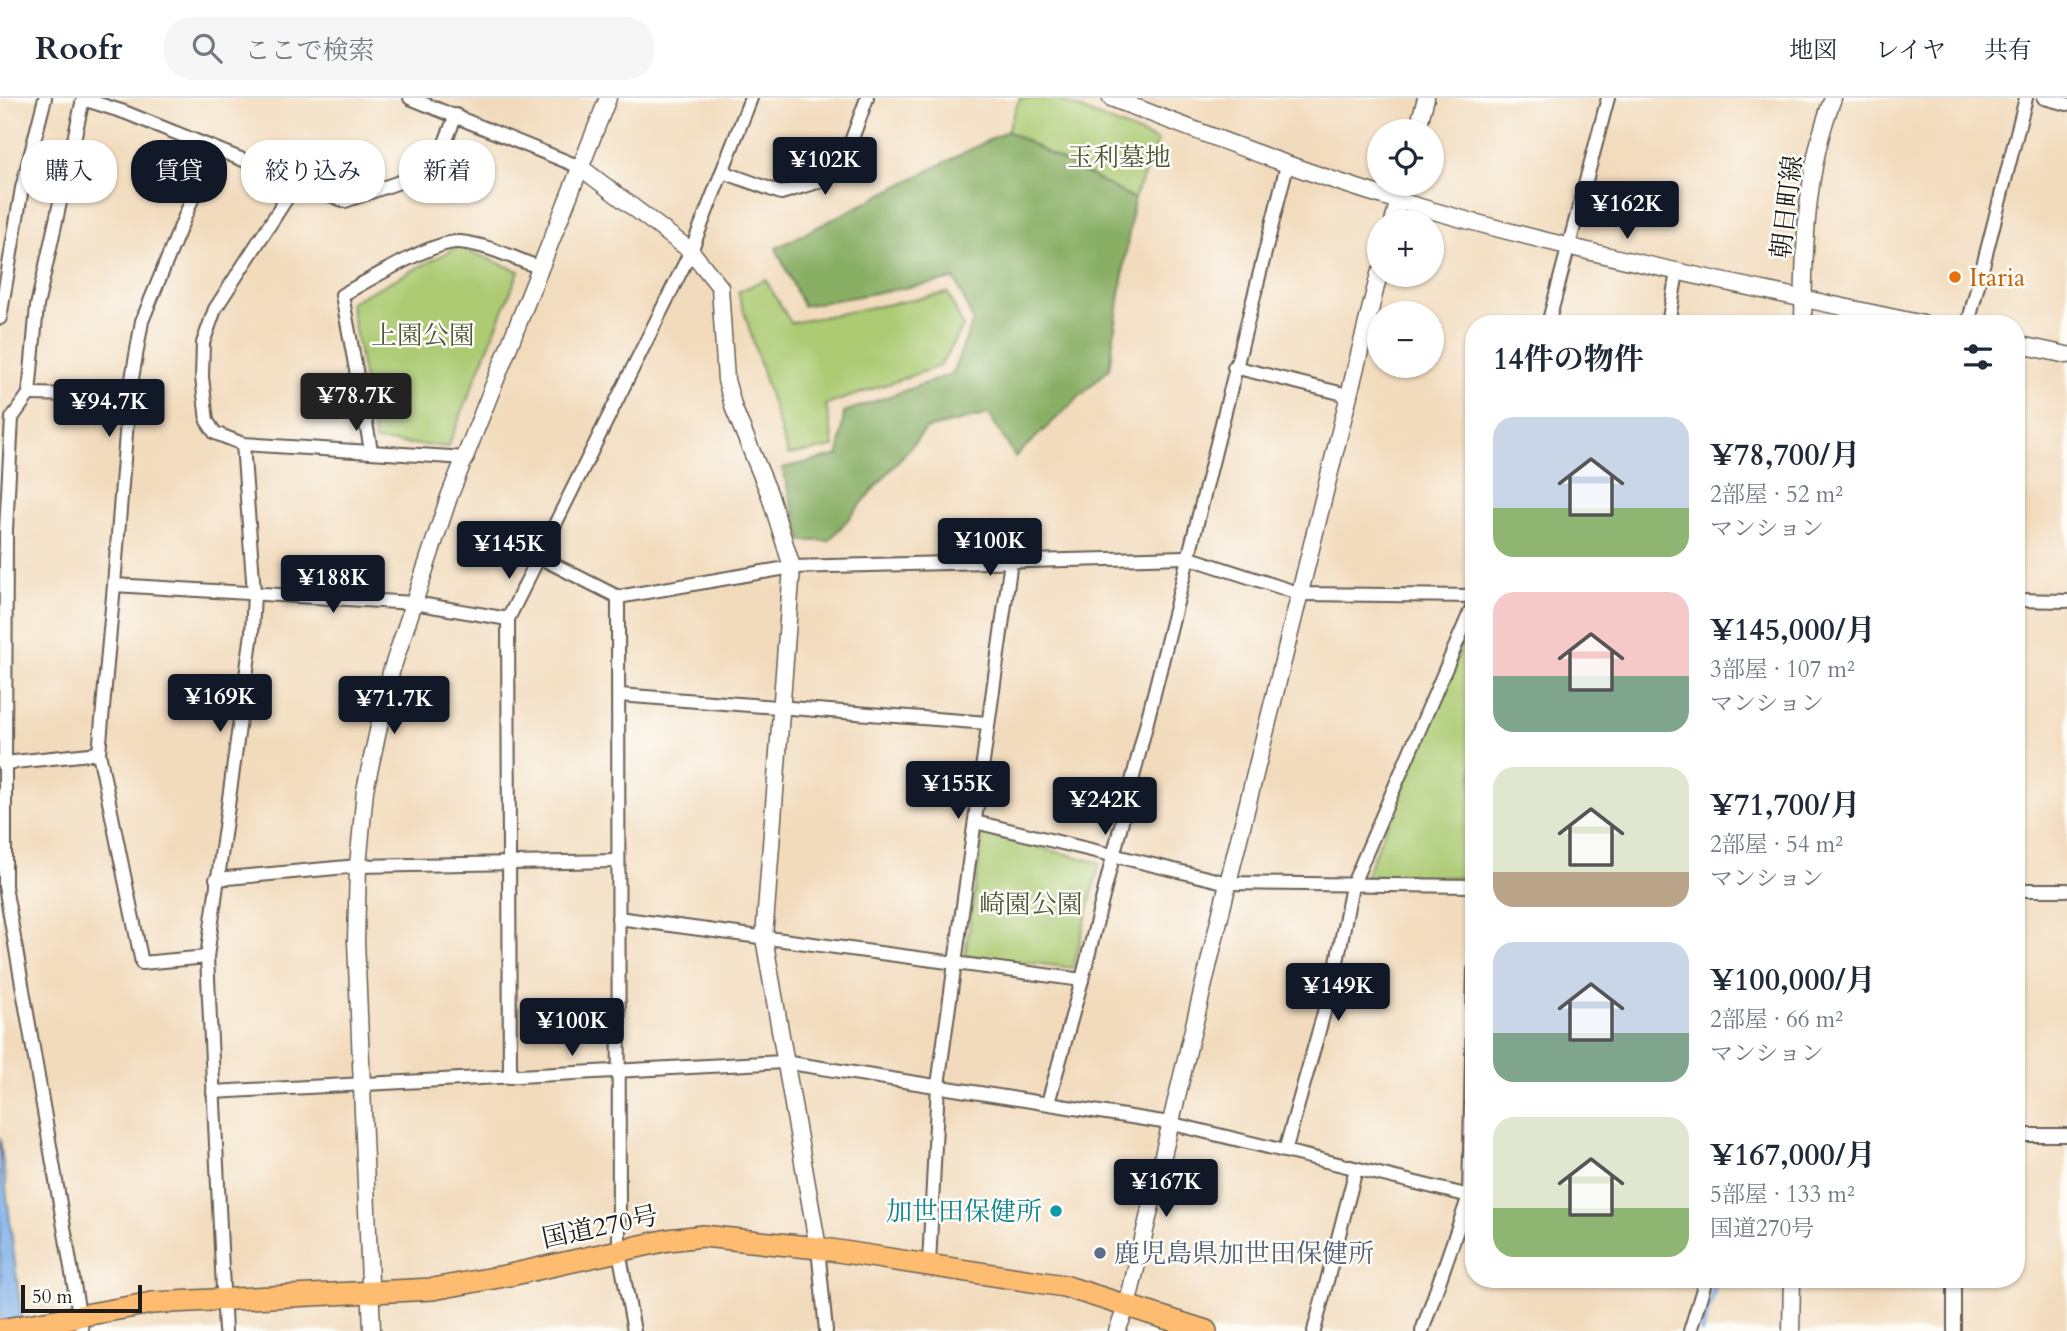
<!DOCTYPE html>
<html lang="ja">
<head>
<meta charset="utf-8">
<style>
  :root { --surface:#fff; --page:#f6f6f7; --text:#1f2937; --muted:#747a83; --line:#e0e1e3; --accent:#111827 }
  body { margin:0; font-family:Cardo,"Noto Serif JP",serif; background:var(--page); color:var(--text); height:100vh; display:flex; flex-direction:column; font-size:26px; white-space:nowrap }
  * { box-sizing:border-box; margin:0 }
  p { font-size:23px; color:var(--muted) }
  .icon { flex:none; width:38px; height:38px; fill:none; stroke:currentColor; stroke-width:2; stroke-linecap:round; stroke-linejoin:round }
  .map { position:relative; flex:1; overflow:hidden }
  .sheet { position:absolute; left:1465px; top:217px; width:560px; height:973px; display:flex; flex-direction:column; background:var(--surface); border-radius:28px; box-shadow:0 2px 5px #0004 }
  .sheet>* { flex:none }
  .hud { position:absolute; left:21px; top:42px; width:665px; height:63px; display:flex; gap:14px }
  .fabs { position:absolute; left:1367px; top:21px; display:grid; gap:14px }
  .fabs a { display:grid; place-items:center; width:77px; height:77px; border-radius:50%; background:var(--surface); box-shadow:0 2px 5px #0004; font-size:35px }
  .scale { position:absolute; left:21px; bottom:18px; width:121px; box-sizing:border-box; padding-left:7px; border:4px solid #1c1c1c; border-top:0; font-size:19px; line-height:24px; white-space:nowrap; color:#1c1c1c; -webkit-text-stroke:5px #fdfcf7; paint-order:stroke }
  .price { position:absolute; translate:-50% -60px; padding:0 16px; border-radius:7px; background:var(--accent); color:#fff; font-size:23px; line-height:46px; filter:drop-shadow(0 2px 4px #0008) }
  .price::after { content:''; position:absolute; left:50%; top:42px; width:21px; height:16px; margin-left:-10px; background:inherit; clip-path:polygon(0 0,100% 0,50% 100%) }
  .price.selected { background:#222; color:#fff }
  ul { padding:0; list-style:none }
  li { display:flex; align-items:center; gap:21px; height:175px; padding:0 28px }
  li span { display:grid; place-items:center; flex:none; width:196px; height:140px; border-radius:21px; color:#555 }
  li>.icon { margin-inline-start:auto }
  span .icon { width:84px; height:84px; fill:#fffc; stroke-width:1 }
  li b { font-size:30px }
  h2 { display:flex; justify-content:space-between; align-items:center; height:84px; padding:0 28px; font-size:30px }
  .pill { padding:0 24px; border-radius:28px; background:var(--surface); box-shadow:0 2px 5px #0004; font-size:24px; line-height:63px }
  .pill.selected { background:var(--accent); color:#fff }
  header { display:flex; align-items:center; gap:42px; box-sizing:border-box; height:98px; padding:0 35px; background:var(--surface); border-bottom:2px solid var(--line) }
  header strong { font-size:33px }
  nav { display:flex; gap:38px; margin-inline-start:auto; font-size:24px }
  .search { width:490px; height:63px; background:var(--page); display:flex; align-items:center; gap:18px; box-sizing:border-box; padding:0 24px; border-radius:28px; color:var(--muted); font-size:26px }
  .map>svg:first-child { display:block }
  .green { fill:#accb73; stroke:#647448; stroke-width:2 }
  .forest { fill:#89af65; stroke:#526640; stroke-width:2 }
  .water { fill:#7bade7; stroke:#4c6482; stroke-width:2 }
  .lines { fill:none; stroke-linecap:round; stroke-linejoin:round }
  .stream { stroke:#7bade7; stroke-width:5 }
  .minor-casing { stroke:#675f54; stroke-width:16 }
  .tertiary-casing { stroke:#675f54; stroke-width:19 }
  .trunk-casing { stroke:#675f54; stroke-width:24 }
  .minor { stroke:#fff; stroke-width:12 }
  .tertiary { stroke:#fff; stroke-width:16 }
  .trunk { stroke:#fdbc70; stroke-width:21 }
  .food-dot { fill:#e8710a; stroke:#fdfcf7; stroke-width:2.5 }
  .culture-dot { fill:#0f9aa8; stroke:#fdfcf7; stroke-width:2.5 }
  .service-dot { fill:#5c6f8a; stroke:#fdfcf7; stroke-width:2.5 }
  .labels { text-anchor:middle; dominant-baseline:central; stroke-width:5; stroke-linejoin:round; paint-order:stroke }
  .park-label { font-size:26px; fill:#4e593a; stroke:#fdfcf7 }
  .street-label { font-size:26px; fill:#1c1c1c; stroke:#fdfcf7 }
  .food-label { font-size:26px; fill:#c56008; stroke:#fdfcf7; text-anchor:start }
  .culture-label { font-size:26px; fill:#0d838f; stroke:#fdfcf7; text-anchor:end }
  .service-label { font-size:26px; fill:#4e5e75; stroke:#fdfcf7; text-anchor:start }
</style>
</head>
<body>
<header>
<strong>Roofr</strong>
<div class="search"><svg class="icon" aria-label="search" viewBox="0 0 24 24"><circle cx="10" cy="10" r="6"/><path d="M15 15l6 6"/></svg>ここで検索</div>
<nav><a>地図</a><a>レイヤ</a><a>共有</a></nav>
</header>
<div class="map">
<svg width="2067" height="1233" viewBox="0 0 2067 1233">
  <rect width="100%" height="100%" fill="#fdfcf7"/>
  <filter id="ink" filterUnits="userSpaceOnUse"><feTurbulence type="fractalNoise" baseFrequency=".0143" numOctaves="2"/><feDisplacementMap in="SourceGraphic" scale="14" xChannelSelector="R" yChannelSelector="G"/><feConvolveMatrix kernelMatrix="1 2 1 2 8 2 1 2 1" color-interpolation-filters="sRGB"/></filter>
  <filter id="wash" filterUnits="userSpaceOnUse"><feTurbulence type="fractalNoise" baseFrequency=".00686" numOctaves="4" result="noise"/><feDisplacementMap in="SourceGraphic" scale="28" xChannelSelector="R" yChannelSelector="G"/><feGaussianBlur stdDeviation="1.57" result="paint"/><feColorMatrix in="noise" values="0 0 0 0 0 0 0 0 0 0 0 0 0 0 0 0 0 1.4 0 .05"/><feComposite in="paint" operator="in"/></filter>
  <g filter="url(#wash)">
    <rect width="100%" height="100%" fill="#f2dbbd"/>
    <g class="green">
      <polygon points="1020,0 1054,0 1158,43 1134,101 1007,33"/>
      <polygon points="458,149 519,173 448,349 375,343 350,204"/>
      <polygon points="765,181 791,225 948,195 963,229 940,268 826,307 834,349 788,357 738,194"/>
      <polygon points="1473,522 1473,780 1365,779"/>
      <polygon points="983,735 1100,765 1073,870 965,857"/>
    </g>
    <polygon class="forest" points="1007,33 1134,101 1109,271 1015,359 989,316 926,331 829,443 802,443 782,370 839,357 844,314 952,276 973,223 955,181 803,208 776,150"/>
    <polygon class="water" points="0,1039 23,1233 0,1233"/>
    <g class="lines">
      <polyline class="stream" points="1702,1233 1717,1181"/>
    </g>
  </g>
  <g filter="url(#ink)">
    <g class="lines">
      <defs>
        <g id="minor">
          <polyline points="410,0 580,69"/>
          <polyline points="2044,0 2067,6"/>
          <polyline points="213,50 142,223 129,298 114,487 414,505 508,521"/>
          <polyline points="723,74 781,95 824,82 842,68 867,0"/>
          <polyline points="296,86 215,211 203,245 202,279 207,323 215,335 243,346 467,360"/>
          <polyline points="0,220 22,90 45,0"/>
          <polyline points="1548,226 1608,0"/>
          <polyline points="1668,226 1677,174"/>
          <polyline points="1968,226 2026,0"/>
          <polyline points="1234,269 1348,297"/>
          <polyline points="29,296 129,298"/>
          <path d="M371,352l-29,-155c24,-13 92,-55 117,-53 28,2 56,17 82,26"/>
          <polyline points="539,459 618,499 792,469 1187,459 1301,496 1474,498"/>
          <polyline points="114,487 99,655 142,865 207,859"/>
          <polyline points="618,499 619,1153 634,1233"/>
          <polyline points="2016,502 2067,503"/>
          <polyline points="619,597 988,625"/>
          <polyline points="99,655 5,665 6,432 12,320 29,296 37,208 83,1 124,14 345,103 434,72 456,17"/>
          <polyline points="0,663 5,665 5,788 82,1233"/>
          <polyline points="975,724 1228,785 1474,788"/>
          <polyline points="216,781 358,768 617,763"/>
          <polyline points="2016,792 2067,792"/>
          <polyline points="618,820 1082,882"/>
          <polyline points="510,979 508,521 691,153 751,0"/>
          <polyline points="213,994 784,964 1169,1025 1474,1099"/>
          <polyline points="1048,1005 1082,882 1287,67"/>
          <polyline points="2016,1037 2067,1037"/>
          <polyline points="1285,1053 1334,879 1352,788 1474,505"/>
          <polyline points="818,1150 826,1233"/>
          <polyline points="929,1166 938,987 1011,463"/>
          <polyline points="225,1233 207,859 252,535 254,495 243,346"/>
          <polyline points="1314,1233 1356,1071"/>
          <polyline points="1422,1233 1469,1098 1474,872"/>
          <polyline points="1690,1233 1706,1181"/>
          <polyline points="1954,1233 1954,1181"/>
        </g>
        <g id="tertiary">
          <path d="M1111,0c95,36 188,73 285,102 173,52 351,86 527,124"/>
          <polyline points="1417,33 1426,0"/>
          <polyline points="580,69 691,153 720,189 726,282 734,311 769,395 792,469 764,840 818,1150"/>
          <polyline points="1393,124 1403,86"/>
          <path d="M1803,226c1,-76 2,-154 30,-226"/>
          <polyline points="2016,246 2067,257"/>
          <polyline points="372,1233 356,843 358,768 365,692 391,574 449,399 608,0"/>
          <polyline points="1117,1233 1127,1208 1228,785 1379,176"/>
          <polyline points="1791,1233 1792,1181"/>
        </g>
        <polyline id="trunk" points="0,1232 152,1205 433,1191 510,1177 668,1142 703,1138 818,1150 1064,1188 1206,1233"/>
      </defs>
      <use href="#minor" class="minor-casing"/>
      <use href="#tertiary" class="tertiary-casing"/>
      <use href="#trunk" class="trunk-casing"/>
      <use href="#minor" class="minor"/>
      <use href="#tertiary" class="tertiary"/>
      <use href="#trunk" class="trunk"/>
    </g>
  </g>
  <circle class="food-dot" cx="1955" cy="179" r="7"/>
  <circle class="culture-dot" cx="1056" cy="1113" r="7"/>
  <circle class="service-dot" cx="1100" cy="1155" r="7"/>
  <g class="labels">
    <g class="park-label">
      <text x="1119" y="59">玉利墓地</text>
      <text x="423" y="237">上園公園</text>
      <text x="1031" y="806">崎園公園</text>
    </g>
    <g class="street-label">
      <text transform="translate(1787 109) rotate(-83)">朝日町線</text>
      <text transform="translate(600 1129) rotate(-12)">国道270号</text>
    </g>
    <g class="food-label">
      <text x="1969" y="179">Itaria</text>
    </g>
    <g class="culture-label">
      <text x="1042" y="1113">加世田保健所</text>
    </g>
    <g class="service-label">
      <text x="1114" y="1155">鹿児島県加世田保健所</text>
    </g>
  </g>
</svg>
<div class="fabs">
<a><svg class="icon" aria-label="locate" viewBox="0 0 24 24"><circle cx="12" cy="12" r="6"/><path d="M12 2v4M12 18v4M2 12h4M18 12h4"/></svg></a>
<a>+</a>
<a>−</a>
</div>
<div class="scale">50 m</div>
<b class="price" style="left:825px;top:99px">¥102K</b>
<b class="price" style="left:1627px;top:143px">¥162K</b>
<b class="price selected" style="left:356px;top:335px">¥78.7K</b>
<b class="price" style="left:109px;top:341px">¥94.7K</b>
<b class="price" style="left:990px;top:480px">¥100K</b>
<b class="price" style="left:509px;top:483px">¥145K</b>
<b class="price" style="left:333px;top:517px">¥188K</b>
<b class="price" style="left:220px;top:636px">¥169K</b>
<b class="price" style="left:394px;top:638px">¥71.7K</b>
<b class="price" style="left:958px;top:723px">¥155K</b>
<b class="price" style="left:1105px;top:739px">¥242K</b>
<b class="price" style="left:1338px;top:925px">¥149K</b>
<b class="price" style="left:572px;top:960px">¥100K</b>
<b class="price" style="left:1166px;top:1121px">¥167K</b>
<div class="hud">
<a class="pill">購入</a>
<a class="pill selected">賃貸</a>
<a class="pill">絞り込み</a>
<a class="pill">新着</a>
</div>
<section class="sheet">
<h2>14件の物件<svg class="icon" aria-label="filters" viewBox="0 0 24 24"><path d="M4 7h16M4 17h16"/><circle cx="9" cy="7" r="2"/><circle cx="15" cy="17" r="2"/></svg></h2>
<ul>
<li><span style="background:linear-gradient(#c9d6e8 65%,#8fb573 0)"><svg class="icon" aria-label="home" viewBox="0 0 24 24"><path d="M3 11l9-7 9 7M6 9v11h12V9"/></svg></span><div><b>¥78,700/月</b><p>2部屋 · 52 m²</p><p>マンション</p></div></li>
<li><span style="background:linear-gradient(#f6c9c9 60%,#7fa58c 0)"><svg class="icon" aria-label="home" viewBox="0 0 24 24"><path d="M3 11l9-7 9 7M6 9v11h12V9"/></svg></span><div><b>¥145,000/月</b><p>3部屋 · 107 m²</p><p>マンション</p></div></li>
<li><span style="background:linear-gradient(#dfe7d0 75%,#b9a48a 0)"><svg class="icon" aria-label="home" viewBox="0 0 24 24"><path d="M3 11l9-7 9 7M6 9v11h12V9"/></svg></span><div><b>¥71,700/月</b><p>2部屋 · 54 m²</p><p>マンション</p></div></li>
<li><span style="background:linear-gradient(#c9d6e8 65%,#7fa58c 0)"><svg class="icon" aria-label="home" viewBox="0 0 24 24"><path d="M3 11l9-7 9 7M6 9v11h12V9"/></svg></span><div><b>¥100,000/月</b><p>2部屋 · 66 m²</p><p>マンション</p></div></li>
<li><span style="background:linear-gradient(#dfe7d0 65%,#8fb573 0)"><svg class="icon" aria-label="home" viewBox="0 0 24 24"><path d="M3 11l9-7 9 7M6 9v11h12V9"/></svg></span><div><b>¥167,000/月</b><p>5部屋 · 133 m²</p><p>国道270号</p></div></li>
</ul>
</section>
</div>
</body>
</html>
